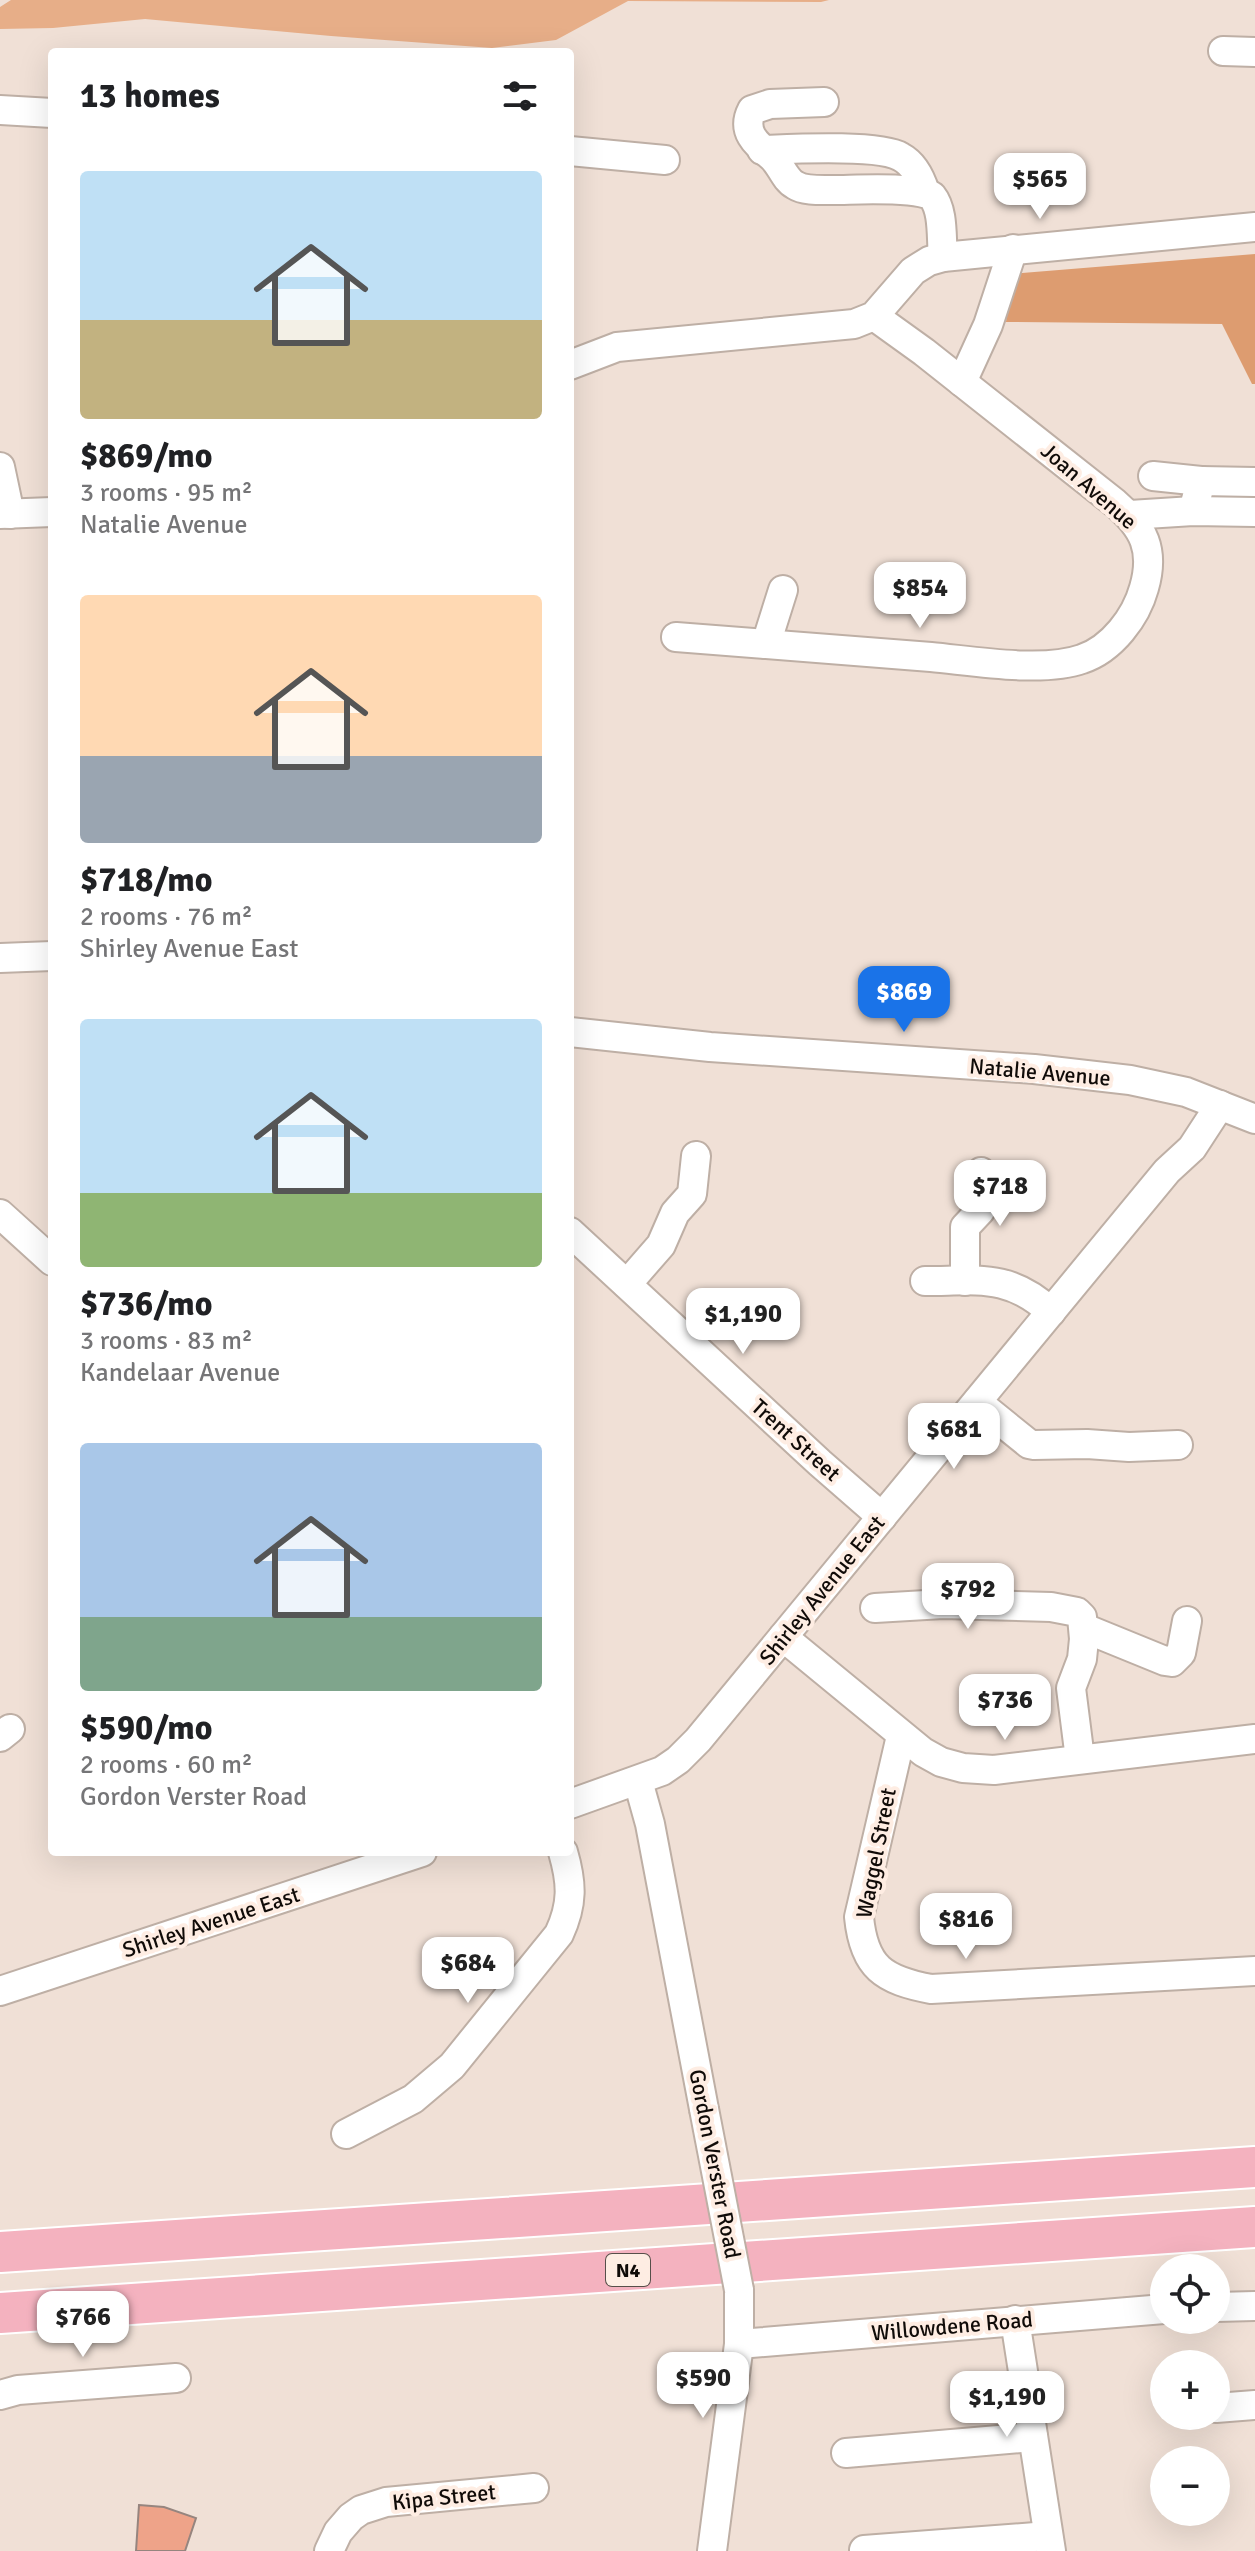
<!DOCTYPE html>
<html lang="en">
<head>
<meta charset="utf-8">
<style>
  :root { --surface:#fff; --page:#f6f6f6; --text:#202124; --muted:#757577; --accent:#1a73e8 }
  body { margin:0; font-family:Signika,sans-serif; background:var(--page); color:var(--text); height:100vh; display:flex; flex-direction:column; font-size:30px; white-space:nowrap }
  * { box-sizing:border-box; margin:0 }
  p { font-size:26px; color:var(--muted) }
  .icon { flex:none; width:44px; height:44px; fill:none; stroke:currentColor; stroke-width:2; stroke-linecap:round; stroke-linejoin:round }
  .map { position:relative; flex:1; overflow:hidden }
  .sheet { position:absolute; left:48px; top:48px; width:526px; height:1808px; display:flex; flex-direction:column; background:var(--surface); border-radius:8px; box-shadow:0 8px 32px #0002 }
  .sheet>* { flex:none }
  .tools { position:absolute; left:1150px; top:2254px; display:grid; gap:16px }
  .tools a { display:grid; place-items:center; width:80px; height:80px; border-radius:50%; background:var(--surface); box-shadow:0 8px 32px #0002; font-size:40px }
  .price { position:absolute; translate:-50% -68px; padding:0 18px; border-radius:16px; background:#fff; color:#222; font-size:26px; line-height:52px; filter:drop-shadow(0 2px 4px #0008) }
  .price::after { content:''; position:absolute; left:50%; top:48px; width:24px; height:18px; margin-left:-12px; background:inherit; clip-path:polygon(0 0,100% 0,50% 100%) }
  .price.selected { background:var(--accent); color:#fff }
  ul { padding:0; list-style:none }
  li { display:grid; align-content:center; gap:16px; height:424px; padding:0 32px }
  li span { display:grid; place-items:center; height:248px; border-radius:8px; color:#555 }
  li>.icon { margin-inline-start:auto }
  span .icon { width:144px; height:144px; fill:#fffc; stroke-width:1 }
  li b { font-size:34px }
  h2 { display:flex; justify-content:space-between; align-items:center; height:96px; padding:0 32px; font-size:34px }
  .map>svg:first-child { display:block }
  .green { fill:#e7ae88 }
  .forest { fill:#dd9c70 }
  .building { fill:#eea389; stroke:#96857f; stroke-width:2 }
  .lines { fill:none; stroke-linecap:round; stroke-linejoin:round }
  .minor-casing { stroke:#beafa5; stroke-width:32 }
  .highway-casing { stroke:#fff; stroke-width:44 }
  .minor { stroke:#fff; stroke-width:28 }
  .highway { stroke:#f4b2bf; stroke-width:40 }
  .minor-bridge-casing { stroke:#beafa5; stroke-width:32; stroke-linecap:butt }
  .minor-bridge { stroke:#fff; stroke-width:28 }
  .labels { text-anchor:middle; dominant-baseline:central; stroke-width:8; stroke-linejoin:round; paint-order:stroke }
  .shield { fill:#feede3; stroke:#574f4a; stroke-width:2 }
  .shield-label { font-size:20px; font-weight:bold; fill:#100b08 }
  .street-label { font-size:22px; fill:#100b08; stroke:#feede3 }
</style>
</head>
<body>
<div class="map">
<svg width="1255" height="2551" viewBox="0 0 1255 2551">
  <rect width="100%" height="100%" fill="#f0e0d6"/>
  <polygon class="green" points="11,0 829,0 821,2 628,1 556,40 492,48 331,36 145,19 53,28 0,29 0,7"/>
  <polygon class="forest" points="1255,254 1255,384 1252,384 1222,324 1006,322 1010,274"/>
  <polygon class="building" points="139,2505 164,2507 196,2518 185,2551 136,2551"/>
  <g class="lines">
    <defs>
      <g id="minor">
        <polyline points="1223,51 1255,52"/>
        <path d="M824,102l-54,2 -18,6c-11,21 4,34 19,46 10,8 13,23 24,29 9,6 26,5 37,5 24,0 80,-4 100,6 12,15 9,42 11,61"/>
        <polyline points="0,110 52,113"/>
        <path d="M762,150c28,-1 117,-6 139,7 13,7 20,22 24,35"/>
        <polyline points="570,151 665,160"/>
        <polyline points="570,365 617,347 854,324 874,316 913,271 929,261 943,257 1255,227"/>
        <polyline points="962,382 988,325 1013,249"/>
        <polyline points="0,467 10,514"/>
        <polyline points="1153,476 1201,481"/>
        <polyline points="1193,511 1201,481 1255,482"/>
        <polyline points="0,514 52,512"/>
        <polyline points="1130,515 1193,511 1255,512"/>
        <path d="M676,637c85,6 170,13 255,20 43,4 112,16 151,2 30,-10 54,-42 62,-71 11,-38 0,-60 -29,-85l-191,-151 -50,-36"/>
        <polyline points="766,644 783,590"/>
        <polyline points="0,958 52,956"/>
        <polyline points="570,1032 710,1047 1034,1069 1130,1080 1186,1092 1255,1119"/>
        <polyline points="0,1214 52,1261"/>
        <polyline points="570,1232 820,1463 882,1517"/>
        <path d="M925,1281c53,0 84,-8 126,31"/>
        <polyline points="965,1281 965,1227 980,1211 981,1172"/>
        <polyline points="627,1284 661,1245 675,1213 692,1194 696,1156"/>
        <polyline points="977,1402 1029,1444 1034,1445 1087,1444 1129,1447 1178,1445"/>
        <polyline points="875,1608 943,1604 1051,1607 1077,1612 1082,1617 1084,1639 1082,1659 1071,1688 1080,1759"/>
        <polyline points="1084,1628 1165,1661 1172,1662 1181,1653 1187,1621"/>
        <polyline points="783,1637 923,1752 941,1762 963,1768 994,1770 1255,1739"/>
        <path d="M901,1736l-42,181c5,51 25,63 72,72l324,-18"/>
        <polyline points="0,1737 10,1729"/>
        <polyline points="638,1781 650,1824 704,2109"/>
        <polyline points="570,1804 662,1771 678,1760 698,1740 1096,1257 1167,1171 1192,1148 1220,1105"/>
        <polyline points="0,1991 422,1852"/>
        <path d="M346,2134l67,-35 39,-33 107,-132c14,-30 13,-51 4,-82"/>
        <polyline points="1216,2307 1255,2306"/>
        <polyline points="1015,2320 1051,2551"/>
        <polyline points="739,2344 1164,2309"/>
        <polyline points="0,2395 18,2390 176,2378"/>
        <polyline points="1216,2408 1255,2405"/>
        <polyline points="846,2453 1033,2437"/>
        <polyline points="864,2550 1048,2536"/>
        <polyline points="329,2551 338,2532 351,2517 361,2510 386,2502 534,2488"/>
        <polyline points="712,2551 739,2344 739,2290"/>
      </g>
      <g id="highway">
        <polyline points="0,2252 1255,2167"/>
        <polyline points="0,2313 1255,2227"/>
      </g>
    </defs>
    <use href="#minor" class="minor-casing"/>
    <use href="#highway" class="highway-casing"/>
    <use href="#minor" class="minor"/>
    <use href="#highway" class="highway"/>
    <defs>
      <polyline id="minor-bridge" points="704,2109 739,2290"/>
    </defs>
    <use href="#minor-bridge" class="minor-bridge-casing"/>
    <use href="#minor-bridge" class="minor-bridge"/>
  </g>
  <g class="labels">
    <rect class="shield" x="606" y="2254" width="44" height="32" rx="6"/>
    <g class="shield-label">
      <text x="628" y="2270">N4</text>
    </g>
    <g class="street-label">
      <text transform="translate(1089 486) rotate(41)">Joan Avenue</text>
      <text transform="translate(1040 1072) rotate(5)">Natalie Avenue</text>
      <text transform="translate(796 1440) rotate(42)">Trent Street</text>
      <text transform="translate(822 1590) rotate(-51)">Shirley Avenue East</text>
      <text transform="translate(876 1853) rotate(-79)">Waggel Street</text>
      <text transform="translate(211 1922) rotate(-18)">Shirley Avenue East</text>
      <text transform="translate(715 2164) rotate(79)">Gordon Verster Road</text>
      <text transform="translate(952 2326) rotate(-5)">Willowdene Road</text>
      <text transform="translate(444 2497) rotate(-6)">Kipa Street</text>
    </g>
  </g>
</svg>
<div class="tools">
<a><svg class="icon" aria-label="locate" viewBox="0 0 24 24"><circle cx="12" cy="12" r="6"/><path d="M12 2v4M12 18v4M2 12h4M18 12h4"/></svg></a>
<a>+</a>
<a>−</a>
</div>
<b class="price" style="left:1040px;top:221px">$565</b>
<b class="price" style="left:920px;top:630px">$854</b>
<b class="price selected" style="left:904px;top:1034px">$869</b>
<b class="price" style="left:1000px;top:1228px">$718</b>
<b class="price" style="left:743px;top:1356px">$1,190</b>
<b class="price" style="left:954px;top:1471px">$681</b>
<b class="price" style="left:968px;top:1631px">$792</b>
<b class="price" style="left:1005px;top:1742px">$736</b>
<b class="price" style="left:966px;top:1961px">$816</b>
<b class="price" style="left:468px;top:2005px">$684</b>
<b class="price" style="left:83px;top:2359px">$766</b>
<b class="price" style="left:703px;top:2420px">$590</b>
<b class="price" style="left:1007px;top:2439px">$1,190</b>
<section class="sheet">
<h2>13 homes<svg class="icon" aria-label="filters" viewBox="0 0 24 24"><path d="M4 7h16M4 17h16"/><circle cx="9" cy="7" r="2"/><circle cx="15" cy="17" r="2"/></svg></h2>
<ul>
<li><span style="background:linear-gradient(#bfe0f5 60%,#c2b280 0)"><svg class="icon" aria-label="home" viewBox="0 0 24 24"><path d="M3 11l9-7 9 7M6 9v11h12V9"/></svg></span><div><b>$869/mo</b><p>3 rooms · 95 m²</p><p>Natalie Avenue</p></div></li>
<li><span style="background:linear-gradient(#ffd9b3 65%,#9aa5b1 0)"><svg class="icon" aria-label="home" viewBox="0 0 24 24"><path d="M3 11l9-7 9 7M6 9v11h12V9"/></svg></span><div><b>$718/mo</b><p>2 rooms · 76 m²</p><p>Shirley Avenue East</p></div></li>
<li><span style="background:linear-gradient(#bfe0f5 70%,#8fb573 0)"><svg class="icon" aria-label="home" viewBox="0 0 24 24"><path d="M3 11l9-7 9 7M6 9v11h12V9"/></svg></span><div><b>$736/mo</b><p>3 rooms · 83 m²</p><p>Kandelaar Avenue</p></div></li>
<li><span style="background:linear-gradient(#a9c7e8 70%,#7fa58c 0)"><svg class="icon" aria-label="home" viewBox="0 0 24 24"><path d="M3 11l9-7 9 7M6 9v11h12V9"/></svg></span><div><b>$590/mo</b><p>2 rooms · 60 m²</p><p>Gordon Verster Road</p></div></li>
</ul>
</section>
</div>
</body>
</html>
